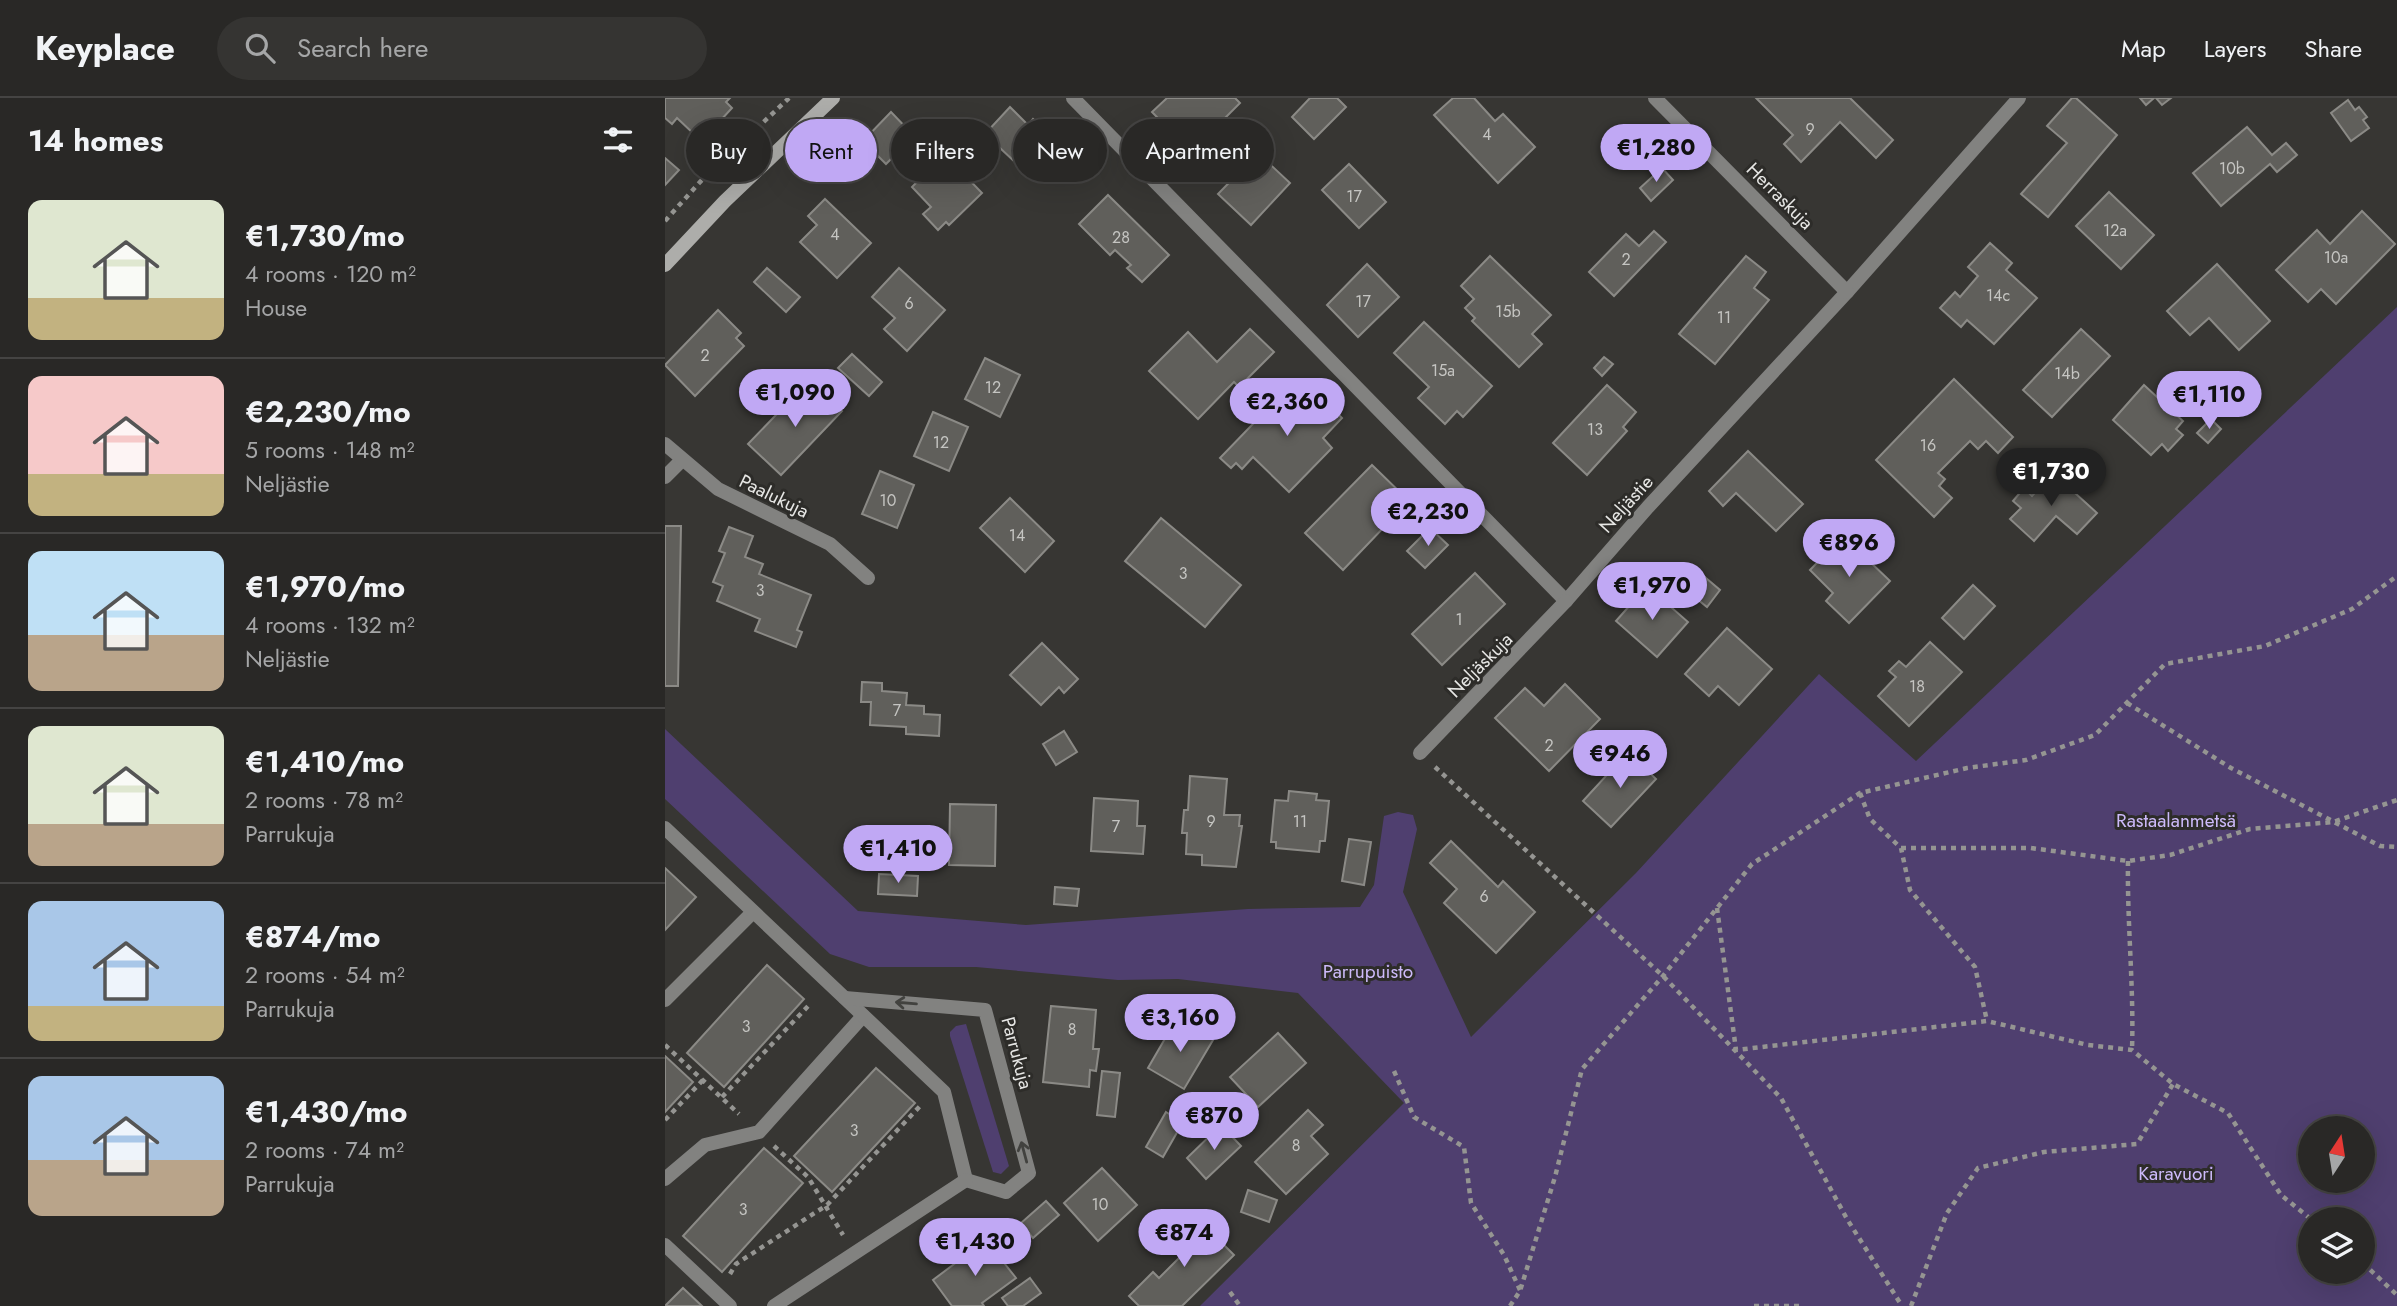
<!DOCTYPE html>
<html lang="en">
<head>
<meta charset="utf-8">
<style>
  :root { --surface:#292826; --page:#353432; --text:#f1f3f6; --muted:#a5a6a7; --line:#454443; --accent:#c0a8f4 }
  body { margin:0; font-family:Jost,sans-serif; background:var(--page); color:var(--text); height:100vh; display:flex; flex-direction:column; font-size:26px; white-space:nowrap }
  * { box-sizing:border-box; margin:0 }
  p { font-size:23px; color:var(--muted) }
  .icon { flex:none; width:38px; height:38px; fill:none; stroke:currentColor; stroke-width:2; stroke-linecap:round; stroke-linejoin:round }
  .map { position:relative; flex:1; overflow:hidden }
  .side { display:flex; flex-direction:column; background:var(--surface); width:665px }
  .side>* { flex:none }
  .banner { position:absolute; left:21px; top:21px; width:665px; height:63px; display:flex; gap:14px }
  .needle { width:46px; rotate:12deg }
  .fabs { position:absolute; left:1633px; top:1018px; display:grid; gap:14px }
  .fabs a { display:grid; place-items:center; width:77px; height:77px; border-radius:50%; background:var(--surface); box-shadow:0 7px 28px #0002,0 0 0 2px var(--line); font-size:35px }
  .price { position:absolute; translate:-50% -60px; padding:0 16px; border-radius:24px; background:var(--accent); color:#111; font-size:23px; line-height:46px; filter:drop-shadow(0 2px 4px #0008) }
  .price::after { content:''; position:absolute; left:50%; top:42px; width:21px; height:16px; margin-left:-10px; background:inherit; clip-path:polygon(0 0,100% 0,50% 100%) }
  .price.active { background:#222; color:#fff }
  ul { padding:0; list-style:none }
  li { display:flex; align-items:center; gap:21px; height:175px; padding:0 28px }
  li+li { border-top:2px solid var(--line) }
  li span { display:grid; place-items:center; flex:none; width:196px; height:140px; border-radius:14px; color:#555 }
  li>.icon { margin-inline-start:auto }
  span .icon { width:84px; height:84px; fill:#fffc; stroke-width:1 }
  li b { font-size:30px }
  h2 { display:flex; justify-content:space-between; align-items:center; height:84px; padding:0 28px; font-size:30px }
  .chip { padding:0 24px; border-radius:32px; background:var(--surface); box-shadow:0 7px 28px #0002,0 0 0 2px var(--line); font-size:24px; line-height:63px }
  .chip.active { background:var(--accent); color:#111 }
  header { display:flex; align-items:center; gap:42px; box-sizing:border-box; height:98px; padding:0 35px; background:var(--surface); border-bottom:2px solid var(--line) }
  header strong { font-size:33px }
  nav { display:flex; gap:38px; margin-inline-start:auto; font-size:24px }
  .search { width:490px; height:63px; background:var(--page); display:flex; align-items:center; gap:18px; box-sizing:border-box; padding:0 24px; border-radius:38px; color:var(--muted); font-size:26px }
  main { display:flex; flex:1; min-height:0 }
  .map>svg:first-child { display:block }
  .green { fill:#4f3f6f; fill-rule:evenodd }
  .building { fill:#605f5b; stroke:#8b8a86; stroke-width:2 }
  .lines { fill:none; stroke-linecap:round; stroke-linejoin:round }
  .path { stroke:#959592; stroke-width:4.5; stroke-dasharray:5 5; stroke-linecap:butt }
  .lane { stroke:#828280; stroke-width:14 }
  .street { stroke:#828280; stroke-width:14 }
  .secondary { stroke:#adadaa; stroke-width:14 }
  .oneway { stroke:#42423f }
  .labels { text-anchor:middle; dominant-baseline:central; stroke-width:6; stroke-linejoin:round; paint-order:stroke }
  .number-label { font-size:16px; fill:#c5c5c2 }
  .street-label { font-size:19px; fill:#e7e7e5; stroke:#2d2c29 }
  .park-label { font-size:19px; fill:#cdbafa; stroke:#2d2c29 }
</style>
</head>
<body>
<header>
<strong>Keyplace</strong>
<div class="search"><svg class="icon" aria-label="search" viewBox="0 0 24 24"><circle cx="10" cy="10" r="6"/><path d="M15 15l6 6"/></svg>Search here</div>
<nav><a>Map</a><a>Layers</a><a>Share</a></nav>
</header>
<main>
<section class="side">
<h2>14 homes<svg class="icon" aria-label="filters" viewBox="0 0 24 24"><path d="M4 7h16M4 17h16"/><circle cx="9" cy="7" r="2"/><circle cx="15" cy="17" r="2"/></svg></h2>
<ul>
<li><span style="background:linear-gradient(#dfe7d0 70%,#c2b280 0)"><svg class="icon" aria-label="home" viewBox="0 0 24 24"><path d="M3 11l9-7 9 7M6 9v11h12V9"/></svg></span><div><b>€1,730/mo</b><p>4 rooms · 120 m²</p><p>House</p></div></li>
<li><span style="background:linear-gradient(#f6c9c9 70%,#c2b280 0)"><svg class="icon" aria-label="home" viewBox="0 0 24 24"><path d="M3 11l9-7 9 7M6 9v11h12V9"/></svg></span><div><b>€2,230/mo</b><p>5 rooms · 148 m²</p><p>Neljästie</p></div></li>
<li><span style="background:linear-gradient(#bfe0f5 60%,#b9a48a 0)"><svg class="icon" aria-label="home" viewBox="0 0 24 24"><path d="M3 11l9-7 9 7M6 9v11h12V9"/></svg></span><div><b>€1,970/mo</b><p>4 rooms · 132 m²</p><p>Neljästie</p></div></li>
<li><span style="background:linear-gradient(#dfe7d0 70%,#b9a48a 0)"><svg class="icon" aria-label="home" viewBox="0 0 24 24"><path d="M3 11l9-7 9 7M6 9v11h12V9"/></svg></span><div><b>€1,410/mo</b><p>2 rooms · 78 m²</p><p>Parrukuja</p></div></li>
<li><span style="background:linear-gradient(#a9c7e8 75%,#c2b280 0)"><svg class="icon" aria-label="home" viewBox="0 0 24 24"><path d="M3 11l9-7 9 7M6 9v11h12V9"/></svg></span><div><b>€874/mo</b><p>2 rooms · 54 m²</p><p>Parrukuja</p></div></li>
<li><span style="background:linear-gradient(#a9c7e8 60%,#b9a48a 0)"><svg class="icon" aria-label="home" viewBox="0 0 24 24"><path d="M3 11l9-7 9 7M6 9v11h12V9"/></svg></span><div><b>€1,430/mo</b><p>2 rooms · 74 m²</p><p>Parrukuja</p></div></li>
</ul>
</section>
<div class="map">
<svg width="1732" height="1208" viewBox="0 0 1732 1208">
  <rect width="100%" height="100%" fill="#373633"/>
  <g class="green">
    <path d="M1732,209v999h-1197l204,-203 -106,-110 -120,-14 -60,1 -142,-13h-107l-39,-13 -165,-155v-70l193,182 168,14 222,-16 112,-2 14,-22 10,-69 14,-4 15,3 4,14 -14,63 68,145 165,-164 183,-199 97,87zM1645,1031h53v52h-53zM1645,1122h53v52h-53z"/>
    <polygon points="301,926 344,1068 336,1076 328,1074 285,938 285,934 291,928"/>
  </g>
  <g class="building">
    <polygon points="0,0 65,0 61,4 67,10 43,36 36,30 30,37 12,20 7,26 0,20"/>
    <polygon points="502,0 570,0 575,5 543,37 536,30 519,47 487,14"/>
    <polygon points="645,0 672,0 681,9 649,41 627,19"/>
    <polygon points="788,0 809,0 830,23 838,16 870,49 833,85 769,17"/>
    <polygon points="1091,0 1185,0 1228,42 1211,60 1175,24 1136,64 1119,46 1128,37"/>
    <polygon points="1407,0 1411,0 1452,37 1383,119 1356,96 1402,45 1382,28"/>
    <polygon points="1475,0 1489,0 1481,7"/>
    <polygon points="1491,0 1506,0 1497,7"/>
    <polygon points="1683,2 1690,12 1694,9 1702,19 1698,22 1704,30 1686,43 1666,15"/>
    <polygon points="345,9 363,27 368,21 380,32 350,64 320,36"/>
    <polygon points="226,14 249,38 221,66 198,43"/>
    <polygon points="1582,29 1607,57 1621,45 1632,57 1612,74 1605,66 1556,108 1528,75"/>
    <polygon points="272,38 290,55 284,61 317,95 284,127 281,124 273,132 258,116 266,109 247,89 251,85 238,72"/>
    <polygon points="593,55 625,85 586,127 553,96"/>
    <polygon points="0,60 14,72 0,87"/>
    <polygon points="684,66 721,104 694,130 657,92"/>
    <polygon points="997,70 1008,82 986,103 975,90"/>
    <polygon points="1444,94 1489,137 1456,171 1411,128"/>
    <polygon points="443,97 504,157 477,184 462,170 466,167 450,152 445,157 414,126"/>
    <polygon points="160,101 206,145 172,180 135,144 152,127 143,118"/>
    <polygon points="1697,113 1730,146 1671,206 1656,191 1643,204 1611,172 1652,132 1665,146"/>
    <polygon points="989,133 1001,144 949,198 924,174 961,136 974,148"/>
    <polygon points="1325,145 1347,165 1341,172 1372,200 1329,246 1302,222 1296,229 1275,210 1290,194 1295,199 1313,178 1303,169"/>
    <polygon points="825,158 886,217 867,236 877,246 854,269 807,223 810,220 800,210 809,201 796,188"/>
    <polygon points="1081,158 1101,174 1089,190 1104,202 1050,266 1014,236"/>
    <polygon points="702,166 734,199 693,239 662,207"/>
    <polygon points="1552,166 1605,223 1574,252 1544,220 1525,237 1502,213"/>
    <polygon points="102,170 135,199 121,214 89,184"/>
    <polygon points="234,170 280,212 242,253 219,231 230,220 207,199"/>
    <polygon points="53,212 76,235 71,240 79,248 30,298 0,267"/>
    <polygon points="759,224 827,288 798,319 792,313 780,326 753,300 764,289 729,255"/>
    <polygon points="585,231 609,254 574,289 569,284 533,321 484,273 523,234 552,264"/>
    <polygon points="1416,231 1445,258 1387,319 1358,292"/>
    <polygon points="187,256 217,284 204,298 173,270"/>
    <polygon points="939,259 948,266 937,278 929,270"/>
    <polygon points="320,260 355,277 335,319 300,301"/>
    <polygon points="1289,281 1348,339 1333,355 1321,343 1313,351 1305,343 1273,375 1280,381 1274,388 1287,400 1269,419 1211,362"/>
    <polygon points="644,287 677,320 658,340 667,350 624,394 588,359 577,371 571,365 566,370 555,360 616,297 625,306"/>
    <polygon points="942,287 971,314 958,329 962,333 922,377 888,345"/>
    <polygon points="1479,287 1518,323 1511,331 1518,337 1503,353 1497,346 1486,357 1448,322"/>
    <polygon points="151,288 177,313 116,377 83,346 133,294 140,300"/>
    <polygon points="268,314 303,329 284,373 249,358"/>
    <polygon points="1546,321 1556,331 1543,345 1532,335"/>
    <polygon points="1083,353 1138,406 1111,433 1071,395 1058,408 1044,393"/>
    <polygon points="707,367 744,403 678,472 640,435"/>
    <polygon points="215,373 249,387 232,430 197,416"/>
    <polygon points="1388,375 1432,415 1412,436 1391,418 1369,443 1345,421 1356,410 1348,403 1359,390 1367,398"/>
    <polygon points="345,400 389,443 360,474 315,430"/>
    <polygon points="496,420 576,487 540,529 460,463"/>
    <polygon points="0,428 16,428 13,588 0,588"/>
    <polygon points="64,429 88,438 80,459 98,466 94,476 146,497 132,532 137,534 131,549 90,533 95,521 52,503 58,488 48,484 60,455 54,453"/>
    <polygon points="765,430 783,447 760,470 742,453"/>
    <polygon points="1178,438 1225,483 1184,525 1161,503 1168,495 1145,472"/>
    <polygon points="810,475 840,506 777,567 747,536"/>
    <polygon points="1035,475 1055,492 1042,509 1021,492"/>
    <polygon points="1308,487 1330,508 1299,541 1277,520"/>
    <polygon points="982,488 1023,524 992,559 951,523"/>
    <polygon points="1062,530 1107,571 1074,607 1053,588 1044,598 1020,576"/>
    <polygon points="1265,544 1297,574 1244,628 1213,598 1231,579 1224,573 1234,563 1241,569"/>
    <polygon points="377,545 413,581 399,595 394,589 376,607 345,577"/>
    <polygon points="197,584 217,585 217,593 242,595 241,607 259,608 259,616 275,617 274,638 241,636 241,629 205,627 206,604 196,604"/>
    <polygon points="900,586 935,621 884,673 830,620 860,590 879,608"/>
    <polygon points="399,633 412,654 391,667 378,646"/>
    <polygon points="963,654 991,681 946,729 918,703"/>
    <polygon points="525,678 562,681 559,717 575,717 574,728 577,728 571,769 537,767 537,757 521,756 522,735 517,735 519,712 523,712"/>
    <polygon points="624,693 652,696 651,702 664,703 660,743 655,743 654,754 611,750 611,744 606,744 610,702 623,703"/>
    <polygon points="429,700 473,703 472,728 480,728 478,756 426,753"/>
    <polygon points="285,706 331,707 330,768 284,767"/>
    <polygon points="684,741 706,744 699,787 677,783"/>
    <polygon points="786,743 833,789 838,783 870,814 831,855 779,805 792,791 765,765"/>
    <polygon points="0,770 31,799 0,832"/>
    <polygon points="214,776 253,778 252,798 213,796"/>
    <polygon points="390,789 414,791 412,808 389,806"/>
    <polygon points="102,867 139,901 59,989 22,955"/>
    <polygon points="386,908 431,912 428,951 434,951 431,973 425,972 424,989 378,984"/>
    <polygon points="512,920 548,942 519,991 483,970"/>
    <polygon points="613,935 641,965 593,1009 565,979"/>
    <polygon points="0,958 28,984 0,1014"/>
    <polygon points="211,970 250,1005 167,1094 129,1058"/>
    <polygon points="437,973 455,975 450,1019 432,1017"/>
    <polygon points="643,1012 658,1027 646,1038 663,1056 621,1096 590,1064"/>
    <polygon points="501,1014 518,1024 498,1059 481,1049"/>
    <polygon points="556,1027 576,1048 541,1081 522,1060"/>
    <polygon points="99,1050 138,1085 57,1174 18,1138"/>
    <polygon points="437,1070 472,1107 433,1143 399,1105"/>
    <polygon points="583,1092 612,1102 604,1124 576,1114"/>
    <polygon points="381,1103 394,1117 368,1140 356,1125"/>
    <polygon points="518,1122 534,1138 542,1130 569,1157 517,1208 474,1208 464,1198 488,1174 494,1180 519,1155 502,1138"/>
    <polygon points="321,1142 351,1180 317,1205 319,1208 287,1208 268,1182"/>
    <polygon points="365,1180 376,1195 358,1208 343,1208 337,1200"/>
    <polygon points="18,1190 37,1208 0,1208"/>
  </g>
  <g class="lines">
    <g class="path">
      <polyline points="0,123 35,84 124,0"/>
      <polyline points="1462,605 1566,670 1715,748 1732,749"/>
      <polyline points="770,669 998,878 1116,1000 1182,1121 1237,1208"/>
      <polyline points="1195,695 1205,721 1236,750 1245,792 1310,869 1322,923"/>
      <polyline points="1236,750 1366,750 1463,763 1505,757 1585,731 1668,724 1732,702"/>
      <path d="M1463,763c-1,63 6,126 4,189"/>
      <polyline points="1052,810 1071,952 1322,923 1423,947 1467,952 1508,986 1563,1015 1616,1097 1647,1122"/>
      <polyline points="0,947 74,1016"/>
      <polyline points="729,973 749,1019 799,1049 806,1105 839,1157 855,1192"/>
      <polyline points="57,999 145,906"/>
      <polyline points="0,1022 38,982"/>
      <polyline points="109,1048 143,1079 178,1137"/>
      <polyline points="1698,1165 1732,1197"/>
      <polyline points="65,1176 71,1166 162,1107 256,1007"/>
      <polyline points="565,1194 575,1208"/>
      <polyline points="845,1208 855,1193 890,1079 917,971 998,878 1087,766 1195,695 1302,670 1361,662 1430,637 1500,566 1600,548 1687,511 1732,478"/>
      <polyline points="1089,1208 1139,1208"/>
      <polyline points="1246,1208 1282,1115 1313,1070 1379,1054 1472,1046 1508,986"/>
    </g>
    <g class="lane">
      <polyline points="0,379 17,362"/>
      <polyline points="0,902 88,814"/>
      <polyline points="0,1081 40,1047 94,1034 198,918"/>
      <polyline points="0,1147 65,1208"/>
    </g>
    <g class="street">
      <polyline points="408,0 901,503 983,409 1182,194 1354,0"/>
      <polyline points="990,0 1182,194"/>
      <polyline points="0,346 53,391 165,446 203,480"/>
      <polyline points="755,655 901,503"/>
      <polyline points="0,730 279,994 301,1082"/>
      <polyline points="180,900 320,912 364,1075 341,1094 301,1082"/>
      <polyline points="109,1208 301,1082"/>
    </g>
    <polyline class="secondary" points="0,167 60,103 168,0"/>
  </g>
  <defs><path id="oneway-shaft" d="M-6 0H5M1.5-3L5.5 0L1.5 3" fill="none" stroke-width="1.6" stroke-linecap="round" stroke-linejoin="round" transform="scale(1.75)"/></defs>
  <g class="oneway">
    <use href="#oneway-shaft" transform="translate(241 905) rotate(-175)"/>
    <use href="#oneway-shaft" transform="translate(359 1054) rotate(-105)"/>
  </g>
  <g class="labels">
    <g class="number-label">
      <text x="1145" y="31">9</text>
      <text x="822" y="36">4</text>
      <text x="1567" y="70">10b</text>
      <text x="689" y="98">17</text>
      <text x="1450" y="132">12a</text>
      <text x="170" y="136">4</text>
      <text x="456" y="139">28</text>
      <text x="1671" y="159">10a</text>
      <text x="961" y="161">2</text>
      <text x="1333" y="197">14c</text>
      <text x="698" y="203">17</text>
      <text x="244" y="205">6</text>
      <text x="843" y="213">15b</text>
      <text x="1059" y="219">11</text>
      <text x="40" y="257">2</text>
      <text x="778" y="272">15a</text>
      <text x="1402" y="275">14b</text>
      <text x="328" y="289">12</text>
      <text x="930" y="331">13</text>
      <text x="276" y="344">12</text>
      <text x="1263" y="347">16</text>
      <text x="223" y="402">10</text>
      <text x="352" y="437">14</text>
      <text x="518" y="475">3</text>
      <text x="95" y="492">3</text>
      <text x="794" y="521">1</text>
      <text x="1252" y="588">18</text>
      <text x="232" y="612">7</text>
      <text x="884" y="647">2</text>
      <text x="546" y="723">9</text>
      <text x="635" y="723">11</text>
      <text x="451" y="728">7</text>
      <text x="819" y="798">6</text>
      <text x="81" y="928">3</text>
      <text x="407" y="931">8</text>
      <text x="189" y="1032">3</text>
      <text x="631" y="1047">8</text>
      <text x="435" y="1106">10</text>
      <text x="78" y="1111">3</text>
    </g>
    <g class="street-label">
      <text transform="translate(1115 98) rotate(45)">Herraskuja</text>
      <text transform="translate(109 398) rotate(26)">Paalukuja</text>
      <text transform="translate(961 406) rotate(-48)">Neljästie</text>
      <text transform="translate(815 567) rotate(-45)">Neljäskuja</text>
      <text transform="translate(352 955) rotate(75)">Parrukuja</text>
    </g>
    <g class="park-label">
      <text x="1511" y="722">Rastaalanmetsä</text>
      <text x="703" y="873">Parrupuisto</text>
      <text x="1511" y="1075">Karavuori</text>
    </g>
  </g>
</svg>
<div class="fabs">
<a><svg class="needle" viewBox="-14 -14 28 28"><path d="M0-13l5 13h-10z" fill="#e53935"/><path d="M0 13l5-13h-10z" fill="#a5a6a7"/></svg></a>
<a><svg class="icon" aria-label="layers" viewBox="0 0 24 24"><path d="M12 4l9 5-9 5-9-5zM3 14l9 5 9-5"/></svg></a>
</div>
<b class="price" style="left:991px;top:86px">€1,280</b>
<b class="price" style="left:130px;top:331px">€1,090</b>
<b class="price" style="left:1544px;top:333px">€1,110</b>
<b class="price" style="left:622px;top:340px">€2,360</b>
<b class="price active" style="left:1386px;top:410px">€1,730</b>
<b class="price" style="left:763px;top:450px">€2,230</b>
<b class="price" style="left:1184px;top:481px">€896</b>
<b class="price" style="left:987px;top:524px">€1,970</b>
<b class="price" style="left:955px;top:692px">€946</b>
<b class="price" style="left:233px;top:787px">€1,410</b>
<b class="price" style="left:515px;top:956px">€3,160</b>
<b class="price" style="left:549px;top:1054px">€870</b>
<b class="price" style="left:519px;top:1171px">€874</b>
<b class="price" style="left:310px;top:1180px">€1,430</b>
<div class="banner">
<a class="chip">Buy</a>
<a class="chip active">Rent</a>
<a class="chip">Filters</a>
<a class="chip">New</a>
<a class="chip">Apartment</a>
</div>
</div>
</main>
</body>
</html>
